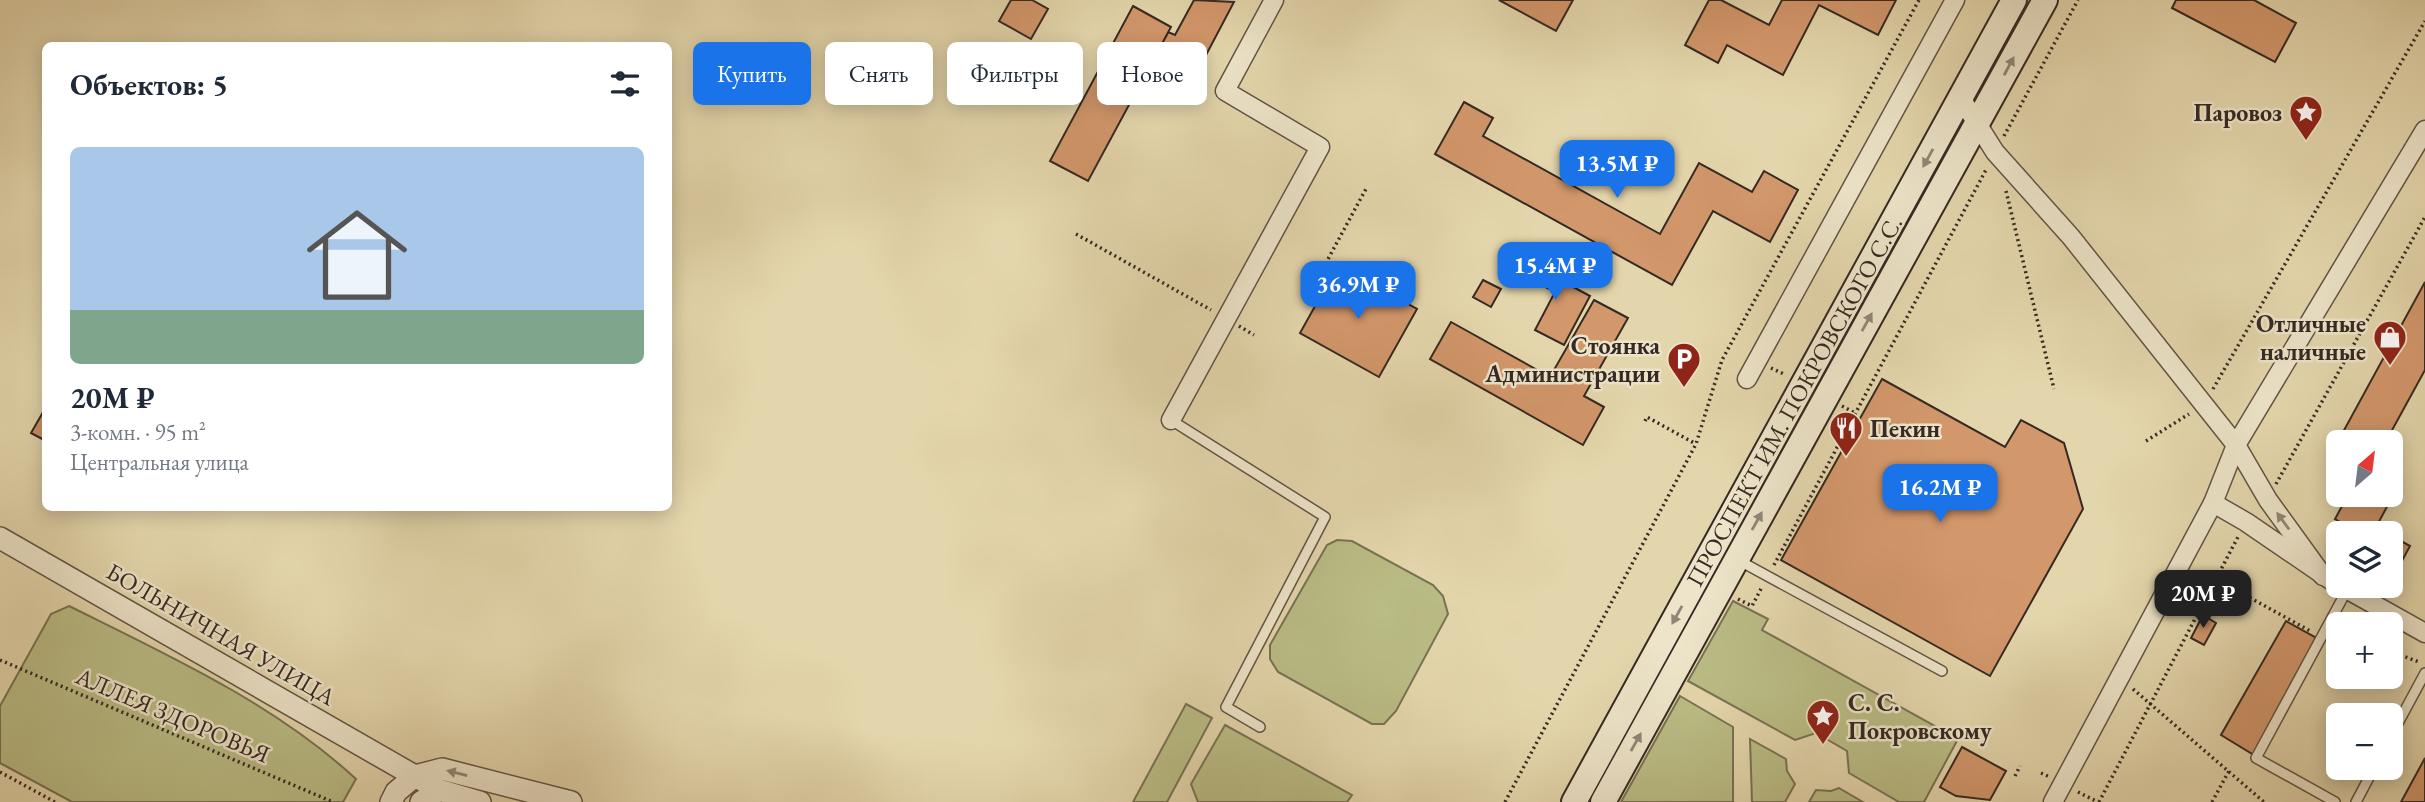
<!DOCTYPE html>
<html lang="ru">
<head>
<meta charset="utf-8">
<style>
  :root { --surface:#fff; --page:#f6f6f7; --text:#1f2937; --muted:#747a83; --line:#e0e1e3; --accent:#1a73e8 }
  body { margin:0; font-family:"EB Garamond",serif; background:var(--page); color:var(--text); height:100vh; display:flex; flex-direction:column; font-size:26px; white-space:nowrap }
  * { box-sizing:border-box; margin:0 }
  p { font-size:23px; color:var(--muted) }
  .icon { flex:none; width:38px; height:38px; fill:none; stroke:currentColor; stroke-width:2; stroke-linecap:round; stroke-linejoin:round }
  .map { position:relative; flex:1; overflow:hidden }
  .side { position:absolute; left:42px; top:42px; width:630px; height:469px; display:flex; flex-direction:column; background:var(--surface); border-radius:10px; box-shadow:0 4px 18px #0003 }
  .side>* { flex:none }
  .guide { position:absolute; left:693px; top:42px; width:665px; height:63px; display:flex; gap:14px }
  .needle { width:46px; rotate:28deg }
  .buttons { position:absolute; left:2326px; top:430px; display:grid; gap:14px }
  .buttons a { display:grid; place-items:center; width:77px; height:77px; border-radius:10px; background:var(--surface); box-shadow:0 4px 18px #0003; font-size:35px }
  .price { position:absolute; translate:-50% -60px; padding:0 16px; border-radius:14px; background:var(--accent); color:#fff; font-size:23px; line-height:46px; filter:drop-shadow(0 2px 4px #0008) }
  .price::after { content:''; position:absolute; left:50%; top:42px; width:21px; height:16px; margin-left:-10px; background:inherit; clip-path:polygon(0 0,100% 0,50% 100%) }
  .price.on { background:#222; color:#fff }
  ul { padding:0; list-style:none }
  li { display:grid; align-content:center; gap:14px; height:371px; padding:0 28px }
  li+li { border-top:2px solid var(--line) }
  li span { display:grid; place-items:center; height:217px; border-radius:10px; color:#555 }
  li>.icon { margin-inline-start:auto }
  span .icon { width:126px; height:126px; fill:#fffc; stroke-width:1 }
  li b { font-size:30px }
  h2 { display:flex; justify-content:space-between; align-items:center; height:84px; padding:0 28px; font-size:30px }
  .tag { padding:0 24px; border-radius:10px; background:var(--surface); box-shadow:0 4px 18px #0003; font-size:24px; line-height:63px }
  .tag.on { background:var(--accent); color:#fff }
  .map>svg:first-child { display:block }
  .green { fill:#babc85; stroke:#787254; stroke-width:2 }
  .building { fill:#d2976b; stroke:#352923; stroke-width:2 }
  .lines { fill:none; stroke-linecap:round; stroke-linejoin:round }
  .service-casing { stroke:#615445; stroke-width:12 }
  .minor-casing { stroke:#615445; stroke-width:21 }
  .tertiary-casing { stroke:#615445; stroke-width:24 }
  .secondary-casing { stroke:#352923; stroke-width:28 }
  .path { stroke:#352923; stroke-width:3.5; stroke-dasharray:2 3.5; stroke-linecap:butt }
  .service { stroke:#ede4c9; stroke-width:9 }
  .minor { stroke:#ede4c9; stroke-width:18 }
  .tertiary { stroke:#ede4c9; stroke-width:21 }
  .secondary { stroke:#ede4c9; stroke-width:24 }
  .oneway { fill:#918676 }
  .labels { text-anchor:middle; dominant-baseline:central; stroke-width:5; stroke-linejoin:round; paint-order:stroke }
  .poi-label { font-size:24px; font-weight:bold; fill:#352923; stroke:#ede4c9; text-anchor:end }
  .street-label { font-size:24px; fill:#352923; stroke:#ede4c9 }
</style>
</head>
<body>
<div class="map">
<svg width="2425" height="802" viewBox="0 0 2425 802">
  <rect width="100%" height="100%" fill="#e4d6ac"/>
  <filter id="stains"><feTurbulence type="fractalNoise" baseFrequency=".00286" numOctaves="4"/><feColorMatrix values="0 0 0 0 .2 0 0 0 0 .09 0 0 0 0 .02 0 0 0 .5 -.17"/></filter>
  <radialGradient id="worn" r=".72"><stop offset=".6" stop-color="#630" stop-opacity="0"/><stop offset="1" stop-color="#630" stop-opacity=".3"/></radialGradient>
  <g class="green">
    <polygon points="1337,540 1352,541 1433,585 1443,596 1448,614 1396,711 1384,724 1372,724 1278,672 1270,659 1270,645 1327,545"/>
    <polygon points="1733,601 1768,619 1762,630 1958,739 1924,802 1899,802 1849,773 1847,751 1816,733 1795,740 1688,681"/>
    <path d="M69,606c99,49 206,98 287,173l-13,23h-271l-72,-39v-57l51,-92z"/>
    <polygon points="1680,696 1733,727 1733,802 1621,802"/>
    <polygon points="1186,704 1212,718 1167,802 1133,802"/>
    <polygon points="1225,725 1352,795 1347,802 1198,802 1191,784"/>
    <polygon points="1750,739 1786,759 1787,771 1795,784 1785,802 1752,802"/>
    <polygon points="1839,788 1863,802 1809,802 1816,790 1831,791"/>
  </g>
  <g class="building">
    <polygon points="1011,0 1032,0 1048,9 1031,39 999,21"/>
    <polygon points="1194,0 1234,2 1195,76 1156,55 1168,32 1175,35"/>
    <polygon points="1499,0 1573,0 1556,31"/>
    <polygon points="1709,0 1721,0 1769,25 1782,0 1896,0 1878,35 1819,5 1783,75 1727,45 1718,63 1685,45"/>
    <polygon points="2176,0 2254,0 2296,23 2275,62 2172,8"/>
    <polygon points="1133,6 1171,27 1088,181 1050,161"/>
    <polygon points="1464,102 1493,118 1483,136 1660,234 1699,163 1752,192 1764,171 1798,190 1770,242 1713,211 1672,285 1435,154"/>
    <polygon points="1514,255 1590,296 1564,345 1535,330 1555,292 1508,267"/>
    <polygon points="1338,265 1417,309 1379,377 1300,333"/>
    <polygon points="1483,280 1501,289 1491,307 1473,297"/>
    <polygon points="2425,282 2425,370 2385,443 2338,443 2338,458 2331,454"/>
    <polygon points="1594,300 1628,318 1584,396 1604,407 1583,445 1430,359 1451,322 1550,377"/>
    <polygon points="1882,379 2005,447 2021,420 2064,443 2083,509 1990,676 1781,560"/>
    <polygon points="46,407 46,441 31,433"/>
    <polygon points="2348,495 2374,495 2389,503 2376,527 2388,534 2361,534 2335,519"/>
    <polygon points="2390,535 2410,546 2390,583"/>
    <polygon points="2203,615 2216,623 2204,645 2191,638"/>
    <polygon points="2286,621 2320,640 2254,755 2221,735"/>
    <polygon points="1962,747 2006,771 1990,800 1956,796 1940,787"/>
    <polygon points="2425,758 2425,802 2401,802"/>
  </g>
  <g class="lines">
    <defs>
      <g id="service">
        <polyline points="1171,420 1325,517 1226,707 1260,727"/>
        <polyline points="1738,560 1942,671"/>
        <polyline points="2390,738 2425,673"/>
        <polyline points="2335,802 2256,758 2347,590"/>
        <polyline points="2356,802 2374,768"/>
      </g>
      <g id="minor">
        <polyline points="1961,98 1995,152 2071,237 2236,445 2213,503 2053,802"/>
        <polyline points="1747,379 1955,0"/>
        <polyline points="1171,420 1320,147 1225,91 1274,0"/>
        <polyline points="2213,503 2246,522 2338,585"/>
        <polyline points="2323,576 2268,500 2236,445 2425,130"/>
        <polyline points="2341,586 2425,633"/>
      </g>
      <g id="tertiary">
        <polyline points="0,538 439,790 480,802"/>
        <polyline points="391,802 396,792 415,776 442,769 571,802"/>
        <polyline points="421,802 439,790"/>
      </g>
      <g id="secondary">
        <polyline points="1574,802 2014,0"/>
        <polyline points="1603,802 2045,0"/>
      </g>
    </defs>
    <use href="#service" class="service-casing"/>
    <use href="#minor" class="minor-casing"/>
    <use href="#tertiary" class="tertiary-casing"/>
    <use href="#secondary" class="secondary-casing"/>
    <g class="path">
      <polyline points="2004,136 2078,0"/>
      <polyline points="2006,191 2054,389"/>
      <polyline points="1076,234 1211,310"/>
      <polyline points="1315,283 1367,187"/>
      <polyline points="1239,326 1254,335"/>
      <polyline points="1771,368 1786,375"/>
      <polyline points="2213,389 2425,21"/>
      <polyline points="1842,406 1855,413"/>
      <polyline points="1645,421 1647,417 1696,444"/>
      <polyline points="2146,441 2189,414"/>
      <polyline points="2276,484 2425,217"/>
      <polyline points="1774,565 1987,168"/>
      <polyline points="2216,579 2312,632"/>
      <polyline points="1738,599 1752,606 1762,587"/>
      <polyline points="2390,651 2419,662"/>
      <polyline points="0,660 333,802"/>
      <polyline points="2133,689 2264,802"/>
      <polyline points="0,772 55,802"/>
      <polyline points="2041,773 2050,777"/>
      <polyline points="2015,776 2020,766"/>
      <polyline points="2078,792 2098,802"/>
      <polyline points="1505,802 1696,444 1722,360 1919,0"/>
      <polyline points="2099,802 2239,535"/>
      <polyline points="2212,802 2229,771"/>
    </g>
    <use href="#service" class="service"/>
    <use href="#minor" class="minor"/>
    <use href="#tertiary" class="tertiary"/>
    <use href="#secondary" class="secondary"/>
  </g>
  <defs><path id="oneway-solid" d="M-6-.8H1V-3.2L6.5 0L1 3.2V.8H-6Z" transform="scale(1.75)"/></defs>
  <g class="oneway">
    <use href="#oneway-solid" transform="translate(2009 66) rotate(-62)"/>
    <use href="#oneway-solid" transform="translate(1928 158) rotate(119)"/>
    <use href="#oneway-solid" transform="translate(1867 322) rotate(-61)"/>
    <use href="#oneway-solid" transform="translate(1757 521) rotate(-61)"/>
    <use href="#oneway-solid" transform="translate(2283 521) rotate(-126)"/>
    <use href="#oneway-solid" transform="translate(1677 615) rotate(119)"/>
    <use href="#oneway-solid" transform="translate(1636 742) rotate(-61)"/>
    <use href="#oneway-solid" transform="translate(457 773) rotate(-166)"/>
  </g>
  <defs>
    <symbol id="sight-pin" viewBox="-11 -11 22 30"><path d="M0 17L-7.5 6A9.5 9.5 0 1 1 7.5 6Z" fill="#8f2418" stroke="#ede4c9"/><path d="M0-6L1.8-2.2L6-1.7L2.9 1.2L3.7 5.4L0 3.3L-3.7 5.4L-2.9 1.2L-6-1.7L-1.8-2.2Z" fill="#fff"/></symbol>
    <symbol id="shop-pin" viewBox="-11 -11 22 30"><path d="M0 17L-7.5 6A9.5 9.5 0 1 1 7.5 6Z" fill="#8f2418" stroke="#ede4c9"/><path d="M-5-2.5h2.3a2.7 3.5 0 0 1 5.4 0H5L5.5 6h-11ZM-1.5-2.5h3a1.5 2.3 0 0 0-3 0Z" fill="#fff"/></symbol>
    <symbol id="parking-pin" viewBox="-11 -11 22 30"><path d="M0 17L-7.5 6A9.5 9.5 0 1 1 7.5 6Z" fill="#8f2418" stroke="#ede4c9"/><path d="M-3.5-5.5H1a3.5 3.5 0 0 1 0 7H-1V5.5H-3.5ZM-1-3.4V-.6H.8a1.4 1.4 0 0 0 0-2.8Z" fill="#fff"/></symbol>
    <symbol id="restaurant-pin" viewBox="-11 -11 22 30"><path d="M0 17L-7.5 6A9.5 9.5 0 1 1 7.5 6Z" fill="#8f2418" stroke="#ede4c9"/><path d="M-5-6h1v4h1v-4h1v4h1v-4h1v5L-1.5 .5V6h-2V.5L-5-1ZM5-6V6H3V1.5H1.5Q1.5-4 5-6Z" fill="#fff"/></symbol>
  </defs>
  <g fill-rule="evenodd">
    <use href="#sight-pin" x="2287" y="93" width="38" height="52"/>
    <use href="#shop-pin" x="2371" y="318" width="38" height="52"/>
    <use href="#parking-pin" x="1665" y="340" width="38" height="52"/>
    <use href="#restaurant-pin" x="1827" y="409" width="38" height="52"/>
    <use href="#sight-pin" x="1804" y="697" width="38" height="52"/>
  </g>
  <g class="labels">
    <g class="poi-label">
      <text x="2282" y="112">Паровоз</text>
      <text x="2366" y="323">Отличные<tspan x="2366" dy="28">наличные</tspan></text>
      <text x="1660" y="345">Стоянка<tspan x="1660" dy="28">Администрации</tspan></text>
      <text x="1870" y="428" text-anchor="start">Пекин</text>
      <text x="1848" y="702" text-anchor="start">С. С.<tspan x="1848" dy="28">Покровскому</tspan></text>
    </g>
    <g class="street-label">
      <text transform="translate(1794 401) rotate(-61)">ПРОСПЕКТ ИМ. ПОКРОВСКОГО С.С.</text>
      <text transform="translate(221 634) rotate(30)">БОЛЬНИЧНАЯ УЛИЦА</text>
      <text transform="translate(173 715) rotate(23)">АЛЛЕЯ ЗДОРОВЬЯ</text>
    </g>
  </g>
  <rect width="100%" height="100%" filter="url(#stains)"/>
  <rect width="100%" height="100%" fill="url(#worn)"/>
</svg>
<div class="buttons">
<a><svg class="needle" viewBox="-14 -14 28 28"><path d="M0-13l5 13h-10z" fill="#e53935"/><path d="M0 13l5-13h-10z" fill="#747a83"/></svg></a>
<a><svg class="icon" aria-label="layers" viewBox="0 0 24 24"><path d="M12 4l9 5-9 5-9-5zM3 14l9 5 9-5"/></svg></a>
<a>+</a>
<a>−</a>
</div>
<b class="price" style="left:1617px;top:200px">13.5M ₽</b>
<b class="price" style="left:1555px;top:302px">15.4M ₽</b>
<b class="price" style="left:1358px;top:321px">36.9M ₽</b>
<b class="price" style="left:1940px;top:524px">16.2M ₽</b>
<b class="price on" style="left:2203px;top:630px">20M ₽</b>
<div class="guide">
<a class="tag on">Купить</a>
<a class="tag">Снять</a>
<a class="tag">Фильтры</a>
<a class="tag">Новое</a>
</div>
<section class="side">
<h2>Объектов: 5<svg class="icon" aria-label="filters" viewBox="0 0 24 24"><path d="M4 7h16M4 17h16"/><circle cx="9" cy="7" r="2"/><circle cx="15" cy="17" r="2"/></svg></h2>
<ul>
<li><span style="background:linear-gradient(#a9c7e8 75%,#7fa58c 0)"><svg class="icon" aria-label="home" viewBox="0 0 24 24"><path d="M3 11l9-7 9 7M6 9v11h12V9"/></svg></span><div><b>20M ₽</b><p>3-комн. · 95 m²</p><p>Центральная улица</p></div></li>
</ul>
</section>
</div>
</body>
</html>
